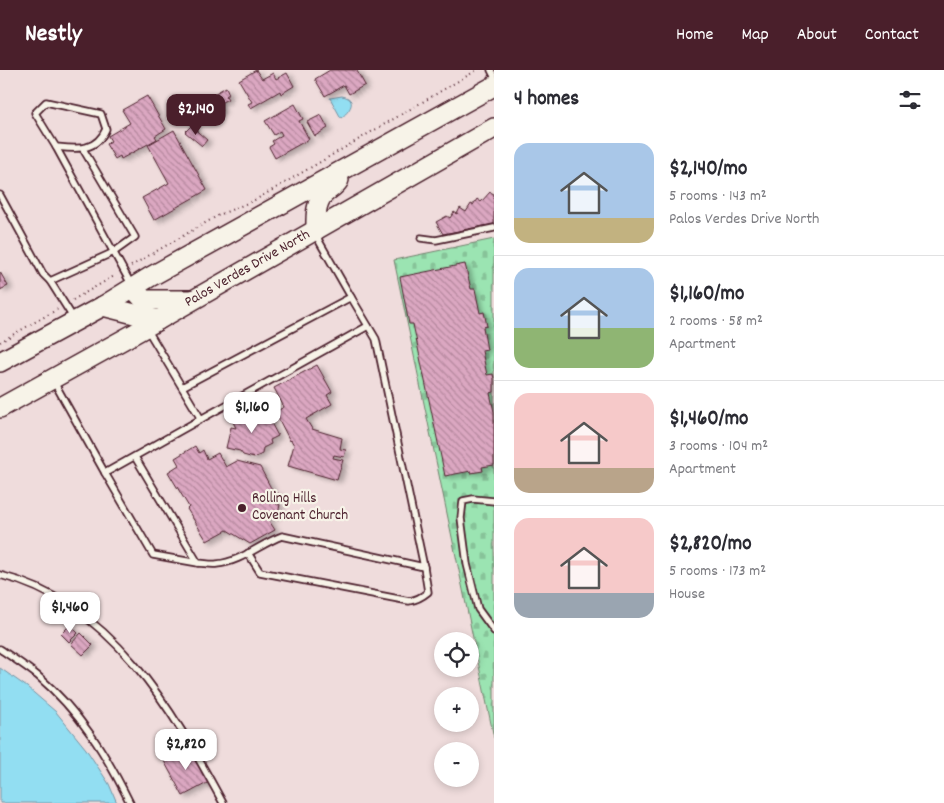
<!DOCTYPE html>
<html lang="en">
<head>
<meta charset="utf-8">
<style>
  :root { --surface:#fff; --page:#f2f2f3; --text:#2b2b33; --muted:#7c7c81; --line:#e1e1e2; --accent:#4a1f2b }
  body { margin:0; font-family:Dekko,sans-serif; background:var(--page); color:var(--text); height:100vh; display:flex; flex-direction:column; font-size:19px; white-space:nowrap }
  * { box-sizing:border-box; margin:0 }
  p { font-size:16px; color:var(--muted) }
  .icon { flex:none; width:28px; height:28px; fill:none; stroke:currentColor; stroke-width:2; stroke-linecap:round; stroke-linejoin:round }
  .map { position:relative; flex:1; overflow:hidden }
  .details { display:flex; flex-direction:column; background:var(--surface); width:450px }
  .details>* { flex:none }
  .buttons { position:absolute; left:434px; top:562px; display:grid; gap:10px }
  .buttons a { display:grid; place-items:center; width:45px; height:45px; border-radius:50%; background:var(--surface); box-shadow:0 2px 8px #0003; font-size:25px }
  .price { position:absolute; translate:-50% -42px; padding:0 11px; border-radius:10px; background:#fff; color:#222; font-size:16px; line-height:32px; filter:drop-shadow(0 1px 2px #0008) }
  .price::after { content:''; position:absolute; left:50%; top:30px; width:15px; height:11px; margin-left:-8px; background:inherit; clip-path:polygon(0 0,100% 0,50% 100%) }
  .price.selected { background:var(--accent); color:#fff }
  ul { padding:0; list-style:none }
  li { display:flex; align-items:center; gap:15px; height:125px; padding:0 20px }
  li+li { border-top:1px solid var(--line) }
  li span { display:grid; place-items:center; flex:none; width:140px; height:100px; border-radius:15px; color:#555 }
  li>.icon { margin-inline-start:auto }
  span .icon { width:60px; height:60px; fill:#fffc; stroke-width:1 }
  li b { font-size:21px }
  h2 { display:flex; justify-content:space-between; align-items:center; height:60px; padding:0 20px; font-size:21px }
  header { display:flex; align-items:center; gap:30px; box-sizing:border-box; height:70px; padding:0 25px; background:var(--accent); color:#fff }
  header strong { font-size:24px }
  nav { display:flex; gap:28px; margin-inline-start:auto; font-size:18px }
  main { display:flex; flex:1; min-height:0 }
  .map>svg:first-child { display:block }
  .cemetery { fill:url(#cemetery-stones); stroke:#72826e }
  .water { fill:#92def2; stroke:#7592a2 }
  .building { fill:url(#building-back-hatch); stroke:#4a1f2b; filter:url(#shadow) }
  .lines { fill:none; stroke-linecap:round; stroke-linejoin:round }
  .service-casing { stroke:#4a1f2b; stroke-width:9 }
  .primary-casing { stroke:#4a1f2b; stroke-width:22 }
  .path { stroke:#4a1f2b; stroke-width:2; stroke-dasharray:1 4; stroke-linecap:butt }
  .service { stroke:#f7f3e8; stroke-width:5.5 }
  .primary { stroke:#f7f3e8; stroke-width:19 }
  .poi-dot { fill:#4a1f2b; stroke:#f7f3e8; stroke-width:2 }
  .labels { text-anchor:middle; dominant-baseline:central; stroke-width:4.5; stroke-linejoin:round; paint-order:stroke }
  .street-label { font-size:15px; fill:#4a1f2b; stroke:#f7f3e8 }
  .poi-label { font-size:15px; fill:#4a1f2b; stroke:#f7f3e8; text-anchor:start }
</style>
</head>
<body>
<header>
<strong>Nestly</strong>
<nav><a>Home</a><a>Map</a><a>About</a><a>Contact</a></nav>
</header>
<main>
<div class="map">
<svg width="494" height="733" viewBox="0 0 494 733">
  <defs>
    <pattern id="cemetery-stones" width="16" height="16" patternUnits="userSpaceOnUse" patternTransform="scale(1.25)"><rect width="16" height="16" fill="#9be4b2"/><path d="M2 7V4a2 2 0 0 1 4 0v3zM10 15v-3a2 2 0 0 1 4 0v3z" fill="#87c399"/></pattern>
    <pattern id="building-back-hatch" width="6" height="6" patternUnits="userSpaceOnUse" patternTransform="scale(1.25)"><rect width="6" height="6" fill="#dba7c1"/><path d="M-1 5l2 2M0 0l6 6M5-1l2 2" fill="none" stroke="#b4879d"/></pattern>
    <filter id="shadow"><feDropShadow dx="4.5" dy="2.5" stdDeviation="2.5" flood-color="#0004"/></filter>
  </defs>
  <rect width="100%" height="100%" fill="#efdcdc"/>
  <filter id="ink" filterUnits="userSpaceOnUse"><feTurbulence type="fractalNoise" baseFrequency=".02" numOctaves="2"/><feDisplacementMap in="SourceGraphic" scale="10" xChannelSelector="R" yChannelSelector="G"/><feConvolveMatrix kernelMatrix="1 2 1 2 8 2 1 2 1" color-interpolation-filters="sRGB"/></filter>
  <g filter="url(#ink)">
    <polygon class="cemetery" points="494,169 494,668 394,190"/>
    <g class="water">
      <path d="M342,26c17,3 7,16 -1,22l-11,-20z"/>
      <polygon points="0,598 27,617 56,642 86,679 109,714 117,733 0,733"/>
    </g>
    <g class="building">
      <polygon points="256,0 262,9 273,3 276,9 287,3 294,16 281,24 280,21 251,38 248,34 252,32 239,10"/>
      <polygon points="330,0 357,0 357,1 365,15 349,24 344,15 325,26 315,9"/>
      <polygon points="226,17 229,24 226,26 228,29 218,34 222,41 205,50 198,40 208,33 205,29"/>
      <polygon points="147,26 166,59 155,66 157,69 121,89 120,86 115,89 106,74 111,71 108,66 130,53 122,40"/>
      <polygon points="295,34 303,49 299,51 309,69 275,88 269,77 274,74 272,71 282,65 280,61 274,65 265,51"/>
      <polygon points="321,45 328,58 315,66 307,52"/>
      <polygon points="191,56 207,70 202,76 185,62"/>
      <polygon points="174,60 207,120 154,150 142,128 169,113 148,75"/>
      <polygon points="490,122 494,124 494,154 443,164 436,152 447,146 450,148 454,142 457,144 460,138 466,142 471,134 473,135 477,129 481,132"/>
      <polygon points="465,194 471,219 475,219 480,243 484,242 487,256 483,257 487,280 482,281 487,305 493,304 494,309 494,322 490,323 494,342 494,395 482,397 483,401 471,403 471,401 445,406 413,254 409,254 400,207"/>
      <polygon points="0,202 8,216 0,220"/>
      <polygon points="317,295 332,322 327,325 332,334 306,349 312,359 342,368 340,379 346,380 344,387 334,385 333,388 343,390 337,410 288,396 294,375 291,370 290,371 275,342 284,337 274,318"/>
      <polygon points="262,336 278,366 270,370 271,374 263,378 262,384 254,388 243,385 240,381 226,378 231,357 236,358 233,352"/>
      <polygon points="195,376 199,383 203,380 207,389 218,383 226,397 237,391 260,397 272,420 270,422 278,423 279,427 275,433 280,435 278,443 274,442 273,448 266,446 275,460 250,474 227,460 207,471 187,439 189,437 168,402 179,395 175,388"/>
      <polygon points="70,555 78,563 69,572 61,564"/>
      <polygon points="81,563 93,575 83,585 71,574"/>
      <polygon points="190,677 209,712 183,726 164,691"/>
    </g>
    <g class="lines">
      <defs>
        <g id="service">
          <polyline points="491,0 494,6"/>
          <path d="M46,32l55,12 5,15c-10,23 -29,20 -50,18l-21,-34z"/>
          <polyline points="56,77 131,214"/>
          <polyline points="0,125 43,204 50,211"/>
          <polyline points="421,168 436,170 494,158"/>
          <polyline points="74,249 50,211 114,182 135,167 83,79"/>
          <polyline points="54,312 105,403 201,349 147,259"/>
          <polyline points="182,317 351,227 319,171 317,164"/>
          <polyline points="201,349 368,256"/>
          <path d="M135,387l63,106c6,0 13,2 19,1 24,-2 43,-20 65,-28l142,31 -48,-228 -25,-42"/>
          <polyline points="105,403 153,485 198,493"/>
          <polyline points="494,431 473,429 463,431 461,448 467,494 478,539 494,561"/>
          <path d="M248,483l12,19 149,29c8,-1 13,-4 19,-9l-4,-25"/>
          <path d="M0,505c112,28 172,134 223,228"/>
          <path d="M0,579c13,9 26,17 38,27 42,36 68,78 92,127"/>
        </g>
        <g id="primary">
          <path d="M316,160c0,-12 -1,-27 8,-36 5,-5 11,-7 15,-14"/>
          <polyline points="133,218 143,229 149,230 190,230"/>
          <polyline points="103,236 158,250"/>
          <polyline points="0,292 103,236 150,207 494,16"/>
          <path id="s1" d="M0,338l146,-81 348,-199"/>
        </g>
      </defs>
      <use href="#service" class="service-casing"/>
      <use href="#primary" class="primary-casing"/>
      <g class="path">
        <polyline points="131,196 219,145 257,129 477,0"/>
        <polyline points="73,230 116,205"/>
        <polyline points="0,272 58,239"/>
      </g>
      <use href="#service" class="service"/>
      <use href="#primary" class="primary"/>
    </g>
  </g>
  <circle class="poi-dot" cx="242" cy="438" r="5"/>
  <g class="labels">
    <g class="street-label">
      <text stroke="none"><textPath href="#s1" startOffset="284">Palos Verdes Drive North</textPath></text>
    </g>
    <g class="poi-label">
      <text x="252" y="429">Rolling Hills<tspan x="252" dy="17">Covenant Church</tspan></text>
    </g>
  </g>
</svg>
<div class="buttons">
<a><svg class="icon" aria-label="locate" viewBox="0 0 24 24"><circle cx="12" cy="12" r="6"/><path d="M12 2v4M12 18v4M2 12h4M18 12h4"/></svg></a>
<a>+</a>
<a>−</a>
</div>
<b class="price selected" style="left:196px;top:66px">$2,140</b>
<b class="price" style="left:252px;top:364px">$1,160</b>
<b class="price" style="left:70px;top:564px">$1,460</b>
<b class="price" style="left:186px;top:701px">$2,820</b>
</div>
<section class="details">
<h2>4 homes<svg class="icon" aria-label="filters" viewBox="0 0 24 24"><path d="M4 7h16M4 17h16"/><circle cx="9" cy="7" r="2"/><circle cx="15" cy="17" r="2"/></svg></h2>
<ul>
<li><span style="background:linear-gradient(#a9c7e8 75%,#c2b280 0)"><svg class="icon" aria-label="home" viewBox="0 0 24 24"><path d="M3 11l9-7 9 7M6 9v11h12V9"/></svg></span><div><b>$2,140/mo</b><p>5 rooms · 143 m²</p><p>Palos Verdes Drive North</p></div></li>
<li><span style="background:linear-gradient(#a9c7e8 60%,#8fb573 0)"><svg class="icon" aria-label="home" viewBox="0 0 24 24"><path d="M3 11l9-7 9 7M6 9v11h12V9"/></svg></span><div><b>$1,160/mo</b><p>2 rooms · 58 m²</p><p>Apartment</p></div></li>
<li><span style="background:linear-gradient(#f6c9c9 75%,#b9a48a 0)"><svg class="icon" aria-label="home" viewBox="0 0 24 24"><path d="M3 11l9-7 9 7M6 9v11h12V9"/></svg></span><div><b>$1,460/mo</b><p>3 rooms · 104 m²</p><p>Apartment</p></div></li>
<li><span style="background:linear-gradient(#f6c9c9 75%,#9aa5b1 0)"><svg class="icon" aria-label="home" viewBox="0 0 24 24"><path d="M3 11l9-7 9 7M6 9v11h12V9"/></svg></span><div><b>$2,820/mo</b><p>5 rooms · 173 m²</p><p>House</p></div></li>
</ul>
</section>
</main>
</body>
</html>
